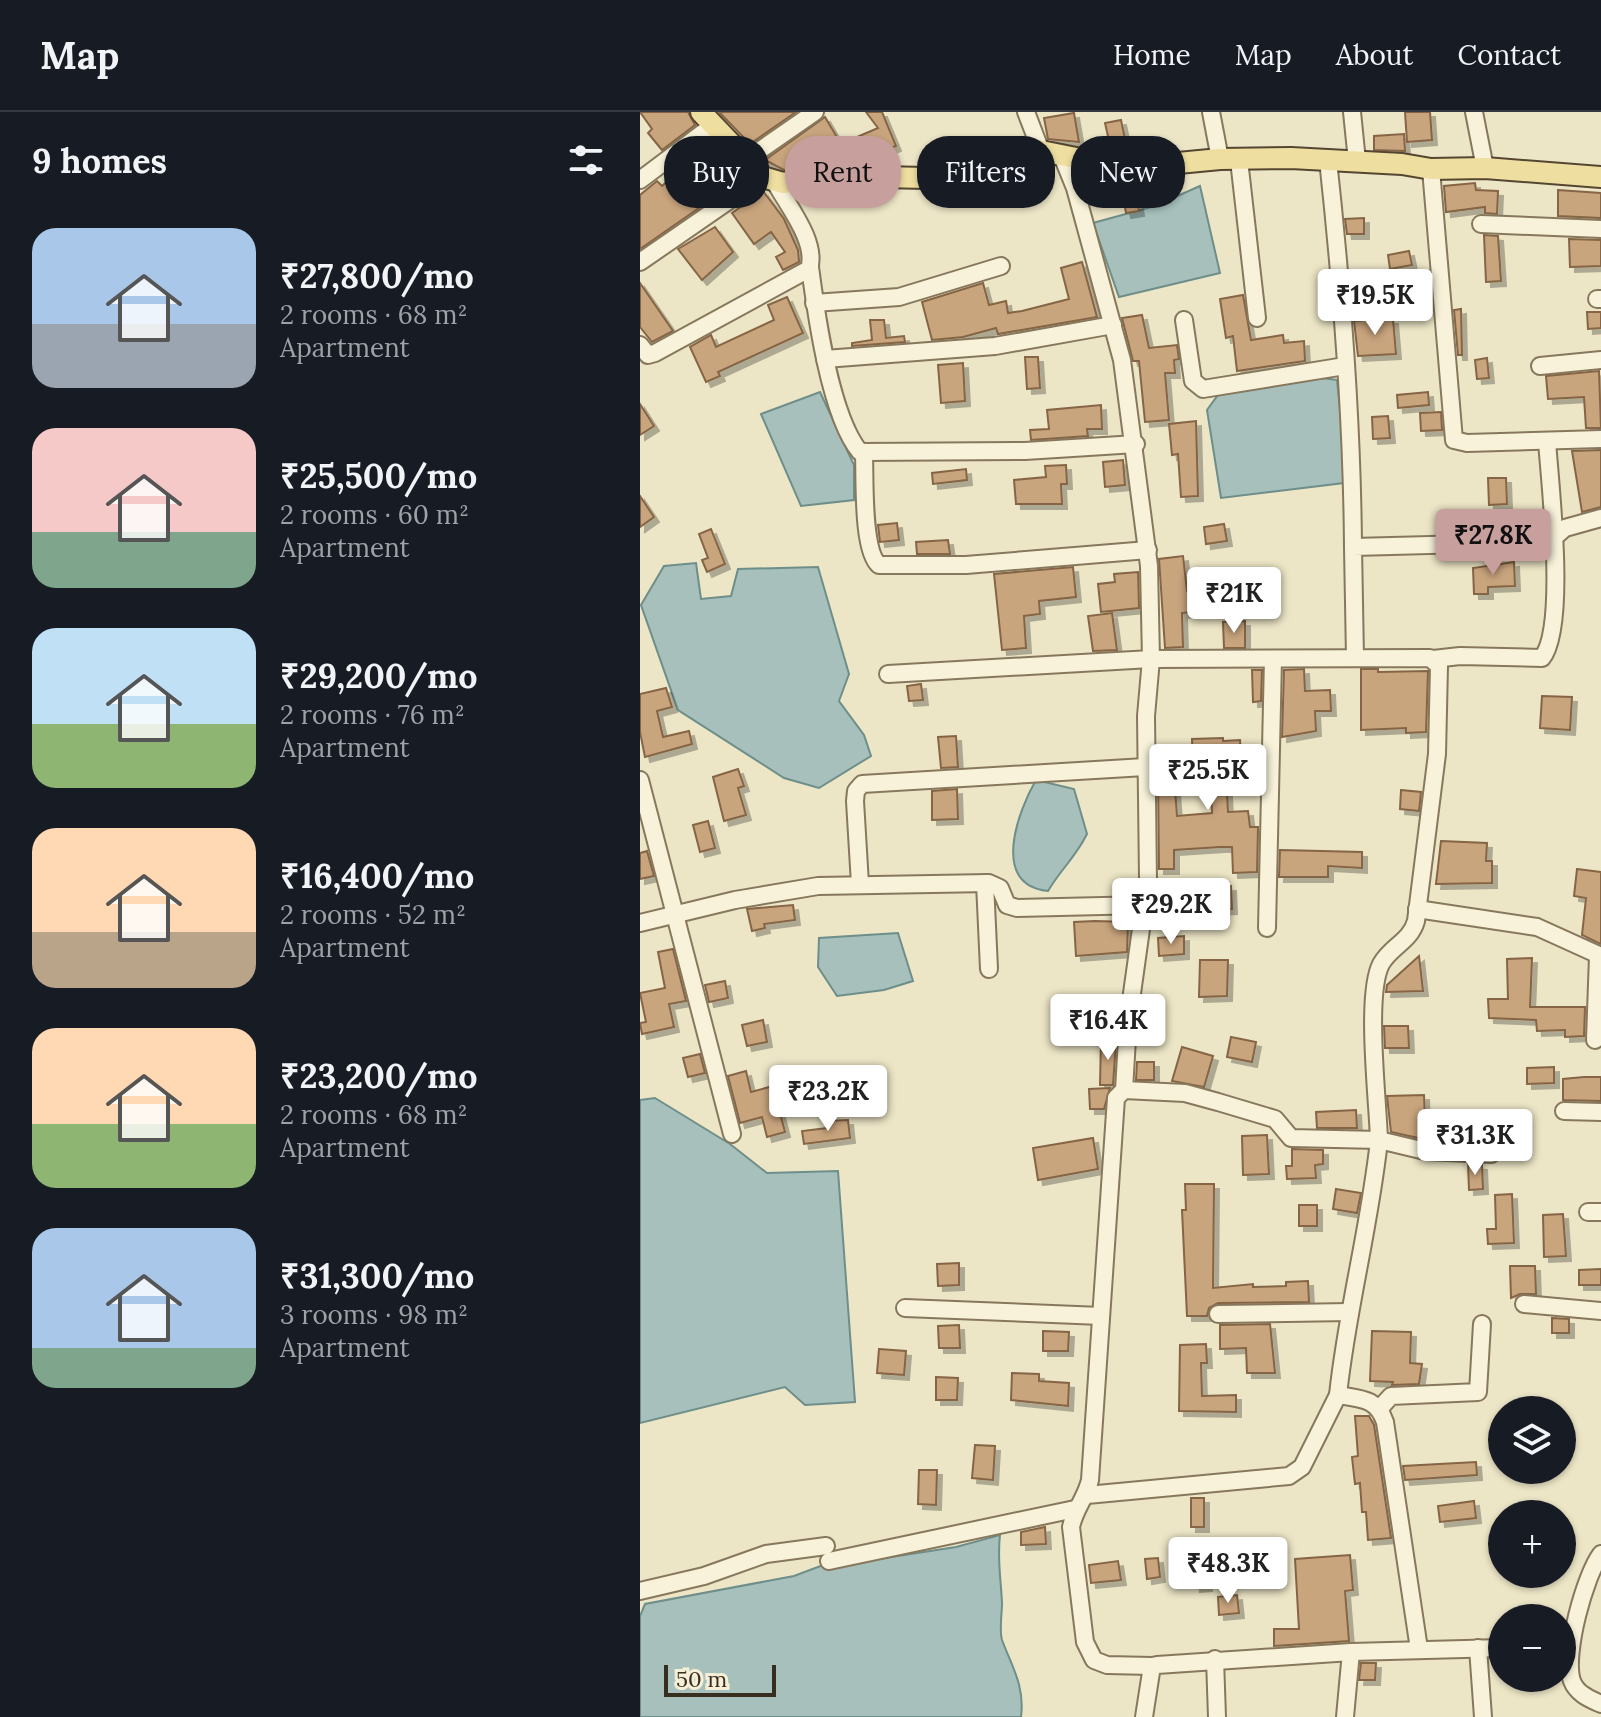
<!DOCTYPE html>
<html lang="en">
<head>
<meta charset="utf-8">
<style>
  :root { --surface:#171b24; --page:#20242c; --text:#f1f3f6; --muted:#9ea1a6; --line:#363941; --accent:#c79f9c }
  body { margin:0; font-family:Lora,serif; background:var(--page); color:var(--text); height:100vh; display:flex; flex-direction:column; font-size:30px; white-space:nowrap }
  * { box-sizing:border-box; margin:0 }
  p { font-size:26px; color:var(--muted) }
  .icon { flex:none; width:44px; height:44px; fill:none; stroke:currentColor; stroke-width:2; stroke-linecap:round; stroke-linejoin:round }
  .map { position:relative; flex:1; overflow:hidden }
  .side { display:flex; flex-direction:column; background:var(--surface); width:640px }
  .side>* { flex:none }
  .hud { position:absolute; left:24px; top:24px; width:760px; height:72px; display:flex; gap:16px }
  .fabs { position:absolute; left:848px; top:1284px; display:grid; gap:16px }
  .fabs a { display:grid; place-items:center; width:88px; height:88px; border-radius:50%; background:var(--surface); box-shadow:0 2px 6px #0004; font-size:40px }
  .scale { position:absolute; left:24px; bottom:20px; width:112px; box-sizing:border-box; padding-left:8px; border:4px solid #382e20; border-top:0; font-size:22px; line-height:28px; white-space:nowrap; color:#382e20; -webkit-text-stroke:6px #f4efd6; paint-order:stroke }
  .price { position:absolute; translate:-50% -68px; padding:0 18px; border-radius:8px; background:#fff; color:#222; font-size:26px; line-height:52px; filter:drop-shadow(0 2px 4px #0008) }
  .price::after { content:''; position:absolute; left:50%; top:48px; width:24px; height:18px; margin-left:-12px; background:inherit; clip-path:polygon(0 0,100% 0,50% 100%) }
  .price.on { background:var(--accent); color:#111 }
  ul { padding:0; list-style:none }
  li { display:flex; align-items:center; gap:24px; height:200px; padding:0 32px }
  li span { display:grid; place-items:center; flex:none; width:224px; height:160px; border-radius:24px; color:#555 }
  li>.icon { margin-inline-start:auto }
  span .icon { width:96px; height:96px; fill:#fffc; stroke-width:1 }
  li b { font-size:34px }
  h2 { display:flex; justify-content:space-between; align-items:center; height:96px; padding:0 32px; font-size:34px }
  .tag { padding:0 28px; border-radius:32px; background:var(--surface); box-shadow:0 2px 6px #0004; font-size:28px; line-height:72px }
  .tag.on { background:var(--accent); color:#111 }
  header { display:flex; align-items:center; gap:48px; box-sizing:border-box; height:112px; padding:0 40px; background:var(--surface); border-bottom:2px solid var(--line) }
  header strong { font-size:38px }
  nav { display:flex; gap:44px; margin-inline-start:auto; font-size:28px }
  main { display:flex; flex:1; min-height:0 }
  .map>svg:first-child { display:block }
  .water { fill:#a7c0bc; stroke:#6e8e8a; stroke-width:2 }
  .building { fill:#c9a57e; stroke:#856544; stroke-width:2; filter:url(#shadow) }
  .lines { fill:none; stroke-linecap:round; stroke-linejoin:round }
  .minor-casing { stroke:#87785d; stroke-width:20 }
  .major-casing { stroke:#554631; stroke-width:24 }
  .minor { stroke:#f7f2d9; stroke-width:16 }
  .major { stroke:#eedea0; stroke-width:20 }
</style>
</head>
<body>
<header>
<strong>Map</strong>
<nav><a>Home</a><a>Map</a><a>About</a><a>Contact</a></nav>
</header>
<main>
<section class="side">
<h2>9 homes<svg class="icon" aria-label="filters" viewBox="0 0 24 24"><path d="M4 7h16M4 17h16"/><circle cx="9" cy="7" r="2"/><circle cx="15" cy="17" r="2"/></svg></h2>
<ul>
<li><span style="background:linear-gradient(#a9c7e8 60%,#9aa5b1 0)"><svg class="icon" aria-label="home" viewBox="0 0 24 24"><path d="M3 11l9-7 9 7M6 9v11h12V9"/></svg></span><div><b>₹27,800/mo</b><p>2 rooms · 68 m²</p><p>Apartment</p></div></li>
<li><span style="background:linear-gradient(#f6c9c9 65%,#7fa58c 0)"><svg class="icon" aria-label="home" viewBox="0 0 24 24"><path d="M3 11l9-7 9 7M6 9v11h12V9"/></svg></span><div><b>₹25,500/mo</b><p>2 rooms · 60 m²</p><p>Apartment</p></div></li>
<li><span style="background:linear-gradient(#bfe0f5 60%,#8fb573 0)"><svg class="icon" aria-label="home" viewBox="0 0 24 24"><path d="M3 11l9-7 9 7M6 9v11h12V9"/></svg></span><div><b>₹29,200/mo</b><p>2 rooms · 76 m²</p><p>Apartment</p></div></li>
<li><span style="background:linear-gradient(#ffd9b3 65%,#b9a48a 0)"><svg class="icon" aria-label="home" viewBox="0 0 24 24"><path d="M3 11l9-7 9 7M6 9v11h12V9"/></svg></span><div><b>₹16,400/mo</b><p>2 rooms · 52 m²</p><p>Apartment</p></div></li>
<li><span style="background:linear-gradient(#ffd9b3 60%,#8fb573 0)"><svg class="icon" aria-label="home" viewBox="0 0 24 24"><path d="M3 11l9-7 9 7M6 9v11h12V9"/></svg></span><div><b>₹23,200/mo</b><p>2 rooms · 68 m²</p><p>Apartment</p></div></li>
<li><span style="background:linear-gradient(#a9c7e8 75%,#7fa58c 0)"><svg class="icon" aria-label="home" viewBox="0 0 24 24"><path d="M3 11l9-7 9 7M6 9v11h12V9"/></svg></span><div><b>₹31,300/mo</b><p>3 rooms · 98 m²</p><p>Apartment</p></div></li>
</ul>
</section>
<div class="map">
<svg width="961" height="1605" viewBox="0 0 961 1605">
  <defs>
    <filter id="shadow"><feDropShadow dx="5" dy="5" stdDeviation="0" flood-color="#0004"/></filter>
  </defs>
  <rect width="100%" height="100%" fill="#ece5c6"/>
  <g class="water">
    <polygon points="560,74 580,161 479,185 453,111 515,94"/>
    <polygon points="682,266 697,268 707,366 704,371 581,386 567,298 578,283"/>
    <polygon points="180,280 214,353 214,388 161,394 121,302"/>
    <polygon points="56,451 61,487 91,484 98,457 178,455 209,562 199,589 224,623 231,644 179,676 144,666 38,598 1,493 24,454"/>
    <path d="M396,668l38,9 13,45c-12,24 -26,35 -39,57 -58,-6 -30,-80 -12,-111z"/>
    <polygon points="258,821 273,869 244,878 197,884 178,855 179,826"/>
    <polygon points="15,986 90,1032 127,1061 198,1059 215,1290 165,1293 145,1275 0,1311 0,988"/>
    <path d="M360,1423c-3,24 1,45 2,68 0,12 -3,27 0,37 10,27 23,46 19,77h-381v-101l5,-12 149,-28 45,-17 20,3 97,-15z"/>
  </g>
  <g class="building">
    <polygon points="0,0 48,0 55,13 22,38 8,21 12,17"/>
    <polygon points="79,0 156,0 110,32"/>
    <polygon points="226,0 242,0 256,34 214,51 144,58 125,48 185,5 201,32 238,16"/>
    <polygon points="765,0 790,0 792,28 767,30"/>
    <polygon points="434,1 439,30 408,27 404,6"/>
    <polygon points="481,8 485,27 469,29 465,11"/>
    <polygon points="764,22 765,39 734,38 734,24"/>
    <polygon points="80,45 98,63 69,89 0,137 0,83 17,69 22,74 37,61 49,74"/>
    <polygon points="494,70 499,99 486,101 481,72"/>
    <polygon points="835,71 836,78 858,79 857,102 845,101 845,95 806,100 804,74"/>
    <polygon points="918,78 961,81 961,106 918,104"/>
    <polygon points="123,79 144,107 158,138 159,150 143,158 136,145 145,140 131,120 114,132 92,101"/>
    <polygon points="724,106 724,122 707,122 705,107"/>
    <polygon points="75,115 93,140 62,168 38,137"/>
    <polygon points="844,123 858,124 861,169 846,170"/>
    <polygon points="929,127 961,128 961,154 930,155"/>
    <polygon points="769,139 772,153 750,157 748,143"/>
    <polygon points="442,150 457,205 358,222 356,216 323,225 292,228 282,190 343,171 349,193 366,189 368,201 382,199 429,187 421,156"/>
    <polygon points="0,171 33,219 12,230 0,215"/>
    <polygon points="603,183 611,228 643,223 644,231 664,229 665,249 597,259 593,224 586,226 580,187"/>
    <polygon points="147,185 163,221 78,260 80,264 66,270 50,235 71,223 76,235 134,208 128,193"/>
    <polygon points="821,197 822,243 818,243 814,198"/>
    <polygon points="947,200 961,200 961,216 948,217"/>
    <polygon points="502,203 509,236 537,233 539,247 534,248 535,261 525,261 529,308 505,310 499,249 493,249 482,206"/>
    <polygon points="734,207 753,207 756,242 718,244 714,209"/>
    <polygon points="230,208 244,208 246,226 264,224 265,230 212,234 212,231 232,228"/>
    <polygon points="385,245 398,245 400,276 387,277"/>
    <polygon points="847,246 849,266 837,267 835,248"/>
    <polygon points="323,251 325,289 301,291 298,253"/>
    <polygon points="959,259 961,316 946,316 944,285 908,287 906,264"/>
    <polygon points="788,280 789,293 758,296 757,283"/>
    <polygon points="0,292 14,314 0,323"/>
    <polygon points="461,293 462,317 447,317 448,324 391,328 390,318 409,317 407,298"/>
    <polygon points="801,300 802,318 781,319 780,301"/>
    <polygon points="748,304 750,326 733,327 732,305"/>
    <polygon points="556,309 558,384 541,385 538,342 532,343 529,312"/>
    <polygon points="961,338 961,395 942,400 932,339"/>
    <polygon points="483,348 485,373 465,375 463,350"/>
    <polygon points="426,353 427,372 421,372 422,392 376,392 374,368 406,365 405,354"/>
    <polygon points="326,357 327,368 293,372 292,361"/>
    <polygon points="848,366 866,366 867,392 849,393"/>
    <polygon points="0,384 14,405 0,415"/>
    <polygon points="257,411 259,428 240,430 238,413"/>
    <polygon points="584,412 587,429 566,432 564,415"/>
    <polygon points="71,417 85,452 67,460 62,448 68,446 59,422"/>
    <polygon points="308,428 310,442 277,442 276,430"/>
    <polygon points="543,444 547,479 562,477 565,498 542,501 543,535 525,536 519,447"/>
    <polygon points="874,450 875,474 848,475 848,482 834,482 833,456"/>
    <polygon points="433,455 436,485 399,489 400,502 384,504 386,536 362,538 354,462"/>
    <polygon points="498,460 499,496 461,500 458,472 475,470 474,462"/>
    <polygon points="472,501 477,538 453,539 448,504"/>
    <polygon points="605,509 605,536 584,536 583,510"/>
    <polygon points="664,557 665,579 690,578 691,599 675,599 676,619 642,625 644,558"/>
    <polygon points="721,557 738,557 738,560 788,559 786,620 766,621 766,616 721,618"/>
    <polygon points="612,558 622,558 621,589 613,590"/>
    <polygon points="281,572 283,588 269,589 267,574"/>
    <polygon points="26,576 32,595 17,599 23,625 49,619 52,632 5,645 0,620 0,582"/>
    <polygon points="902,584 932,585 930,618 900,616"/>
    <polygon points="316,624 318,655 301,656 298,625"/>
    <polygon points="583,626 583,629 600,628 602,659 586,660 588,700 608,699 610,715 618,715 617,760 593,761 592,735 580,735 534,738 534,757 519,757 518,664 534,663 537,704 572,701 570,655 553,656 552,627"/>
    <polygon points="98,657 104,674 98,676 106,703 84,709 73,665"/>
    <polygon points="317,677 318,707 292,708 292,679"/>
    <polygon points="761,678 781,680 779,699 760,697"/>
    <polygon points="68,709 75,736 60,740 53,713"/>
    <polygon points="801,729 847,731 846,749 852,749 852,771 796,772"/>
    <polygon points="640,738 722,740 722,756 688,754 688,765 639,765"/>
    <polygon points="7,739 14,764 0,767 0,741"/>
    <polygon points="937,757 961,760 961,832 942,823 946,786 934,784"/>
    <polygon points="591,774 592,797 576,798 575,775"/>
    <polygon points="153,793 155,808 124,812 125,816 112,819 107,797"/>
    <polygon points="455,809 488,810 487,840 436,844 434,810"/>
    <polygon points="544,824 544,842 519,844 518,826"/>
    <polygon points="33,837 46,889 29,892 34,915 2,922 0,911 6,910 0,881 25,876 18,840"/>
    <polygon points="779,844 783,879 746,880 747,873"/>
    <polygon points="892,846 890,895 945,895 944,924 925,925 925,918 897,919 896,908 849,906 848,887 868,887 867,847"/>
    <polygon points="560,848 588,848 587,884 559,885"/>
    <polygon points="85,869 88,886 69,890 65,873"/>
    <polygon points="123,908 127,930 107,934 102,913"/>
    <polygon points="744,914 768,914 769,936 745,936"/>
    <polygon points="591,925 616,930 612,950 587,945"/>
    <polygon points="461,928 476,929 473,973 460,973"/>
    <polygon points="542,935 573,944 564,975 532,969"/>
    <polygon points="60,942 65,961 48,965 43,946"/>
    <polygon points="497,950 514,950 514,968 496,968"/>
    <polygon points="914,955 914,971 887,972 887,956"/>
    <polygon points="106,959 111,980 133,974 145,1020 127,1025 122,1005 100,1011 88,964"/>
    <polygon points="204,962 206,979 180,982 178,966"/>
    <polygon points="944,965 961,965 961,989 923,988 923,967"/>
    <polygon points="470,976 464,997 450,997 449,977"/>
    <polygon points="784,983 785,1009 821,1008 822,1030 783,1027 751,1020 747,984"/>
    <polygon points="716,998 717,1016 677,1016 676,1000"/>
    <polygon points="208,1008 210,1026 164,1032 162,1019 187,1016 187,1009"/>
    <polygon points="853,1018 869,1018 870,1041 862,1041 853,1032"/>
    <polygon points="627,1023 629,1062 603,1063 602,1024"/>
    <polygon points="453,1026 458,1057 398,1068 393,1036"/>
    <polygon points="652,1037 683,1038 683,1052 675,1053 676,1066 647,1067 646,1054 652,1054"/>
    <polygon points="828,1052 842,1053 843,1077 829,1078"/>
    <polygon points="545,1072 574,1072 573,1176 613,1172 613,1175 646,1174 646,1170 668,1169 669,1190 578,1191 569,1196 567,1204 547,1204 542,1098 546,1098"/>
    <polygon points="696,1077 721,1081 717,1101 693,1097"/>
    <polygon points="872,1082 874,1131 848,1132 847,1117 856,1117 855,1083"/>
    <rect x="659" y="1093" width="18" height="21"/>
    <polygon points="923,1102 926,1144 904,1145 903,1103"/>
    <polygon points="319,1151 319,1173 298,1174 297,1152"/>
    <polygon points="870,1154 895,1154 896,1182 880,1182 871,1186"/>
    <polygon points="961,1157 961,1173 939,1173 939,1158"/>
    <polygon points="912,1206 929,1207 929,1221 912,1221"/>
    <polygon points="630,1212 635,1261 607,1261 606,1236 580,1237 580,1213"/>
    <polygon points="319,1213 320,1236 299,1236 298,1214"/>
    <polygon points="403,1219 429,1220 428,1239 403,1239"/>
    <polygon points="732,1219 771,1220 770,1251 782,1252 779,1272 752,1273 753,1270 730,1269"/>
    <polygon points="566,1232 567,1251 561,1251 562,1284 596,1283 596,1300 539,1299 540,1233"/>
    <polygon points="239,1237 266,1239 264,1263 237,1261"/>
    <polygon points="372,1261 399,1262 399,1269 429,1271 428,1294 371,1288"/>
    <polygon points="296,1265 318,1266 317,1288 296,1288"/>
    <polygon points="715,1304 729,1304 734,1313 751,1426 728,1428 726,1400 722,1400 720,1371 715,1372 712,1345 718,1344"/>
    <polygon points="335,1333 355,1334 353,1368 332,1366"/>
    <polygon points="836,1350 837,1363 765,1368 763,1354"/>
    <polygon points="279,1358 297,1358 296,1393 278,1392"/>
    <rect x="551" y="1386" width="13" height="29"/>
    <polygon points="834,1389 836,1406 800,1410 798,1394"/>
    <polygon points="405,1415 406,1432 381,1433 381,1420"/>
    <polygon points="710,1443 713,1478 705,1479 709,1529 634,1534 634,1517 659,1517 655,1447"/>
    <polygon points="518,1446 520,1465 507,1467 505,1447"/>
    <polygon points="565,1447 567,1474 555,1475 553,1448"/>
    <polygon points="478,1449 481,1468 451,1471 449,1453"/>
    <polygon points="597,1483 599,1501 579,1503 578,1485"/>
    <polygon points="721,1551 736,1551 735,1568 719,1568"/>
  </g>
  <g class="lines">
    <defs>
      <g id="minor">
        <polyline points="386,0 401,39"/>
        <polyline points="571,0 580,47"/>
        <polyline points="712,0 717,49"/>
        <polyline points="834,0 845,56"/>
        <polyline points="422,44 435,76 482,248 509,454 511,547 506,604 508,767 488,910 484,978"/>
        <polyline points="106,48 175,0"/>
        <polyline points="599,48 617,206"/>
        <path d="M688,48c14,128 24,258 25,387"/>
        <polyline points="791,57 814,328 827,331 961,327"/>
        <polyline points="0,68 72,14"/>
        <polyline points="841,112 961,117"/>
        <polyline points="0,150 123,65"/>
        <path d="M170,155c6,46 20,149 50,185l165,-1 111,-7"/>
        <polyline points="957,187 961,187"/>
        <polyline points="174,191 259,185 361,154"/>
        <polyline points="544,208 553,269 563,277 705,254"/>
        <path d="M0,233l8,10 7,-2 154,-84c9,-27 -22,-64 -34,-87"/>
        <polyline points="185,247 355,234 473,213"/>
        <polyline points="900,254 961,248"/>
        <path d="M224,342c1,24 -2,97 15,111h87l182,-15"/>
        <polyline points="715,546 713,435 909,430 925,416 961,406"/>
        <path d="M793,547l27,-3 82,2c25,-31 8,-173 5,-217"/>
        <path d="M248,562l263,-15 279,-1 9,8 -2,88 -21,167c-6,21 -25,25 -35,43 -16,31 -3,138 -2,176l-88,-2 -16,-19 -57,-17 -33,-9 -61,-3 -8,8 -26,382c-4,18 -15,28 -19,47l14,115 9,18 13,5 45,1"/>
        <polyline points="0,668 92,1022"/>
        <polyline points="345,771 349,857"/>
        <polyline points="220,772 215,689 216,679 222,672 505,655"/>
        <polyline points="777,797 897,815 961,844"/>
        <polyline points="0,811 95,788 178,774 349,771 360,776 367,793 377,796 505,793"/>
        <polyline points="627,816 633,547"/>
        <polyline points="955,928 958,844"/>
        <polyline points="924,999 961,1000"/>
        <polyline points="948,1100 961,1100"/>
        <polyline points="884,1192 961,1199"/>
        <polyline points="265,1196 461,1204"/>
        <polyline points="578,1202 710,1200"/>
        <path d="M698,1283c9,-86 32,-169 41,-255l46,11 66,3"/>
        <polyline points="740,1296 751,1284 838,1280 842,1212"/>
        <path d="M447,1383l202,-19 13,-9 36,-72c23,4 39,3 47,27l34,227"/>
        <path d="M961,1442c-16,21 -38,101 -29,127 5,13 18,18 29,23"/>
        <polyline points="189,1449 435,1397"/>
        <polyline points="0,1479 64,1464 126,1442 186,1434"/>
        <polyline points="838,1536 843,1605"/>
        <polyline points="575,1547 577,1605"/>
        <polyline points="504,1605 512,1554 517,1553 711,1540 862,1536"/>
        <polyline points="705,1605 711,1540"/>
      </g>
      <polyline id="major" points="61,0 123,65 143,71 197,64 286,66 396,38 486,56 580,47 651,46 762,52 791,57 845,56 961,65"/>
    </defs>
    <use href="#minor" class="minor-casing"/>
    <use href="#major" class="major-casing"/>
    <use href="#minor" class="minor"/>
    <use href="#major" class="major"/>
  </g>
</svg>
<div class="fabs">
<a><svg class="icon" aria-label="layers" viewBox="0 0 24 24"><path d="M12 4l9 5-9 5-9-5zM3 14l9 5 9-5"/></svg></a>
<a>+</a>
<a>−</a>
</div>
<div class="scale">50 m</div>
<b class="price" style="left:735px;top:225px">₹19.5K</b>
<b class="price on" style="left:853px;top:465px">₹27.8K</b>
<b class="price" style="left:594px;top:523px">₹21K</b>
<b class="price" style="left:568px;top:700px">₹25.5K</b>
<b class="price" style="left:531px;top:834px">₹29.2K</b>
<b class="price" style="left:468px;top:950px">₹16.4K</b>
<b class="price" style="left:188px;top:1021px">₹23.2K</b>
<b class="price" style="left:835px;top:1065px">₹31.3K</b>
<b class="price" style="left:588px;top:1493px">₹48.3K</b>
<div class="hud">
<a class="tag">Buy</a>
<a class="tag on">Rent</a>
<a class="tag">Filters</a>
<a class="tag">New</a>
</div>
</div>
</main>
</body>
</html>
